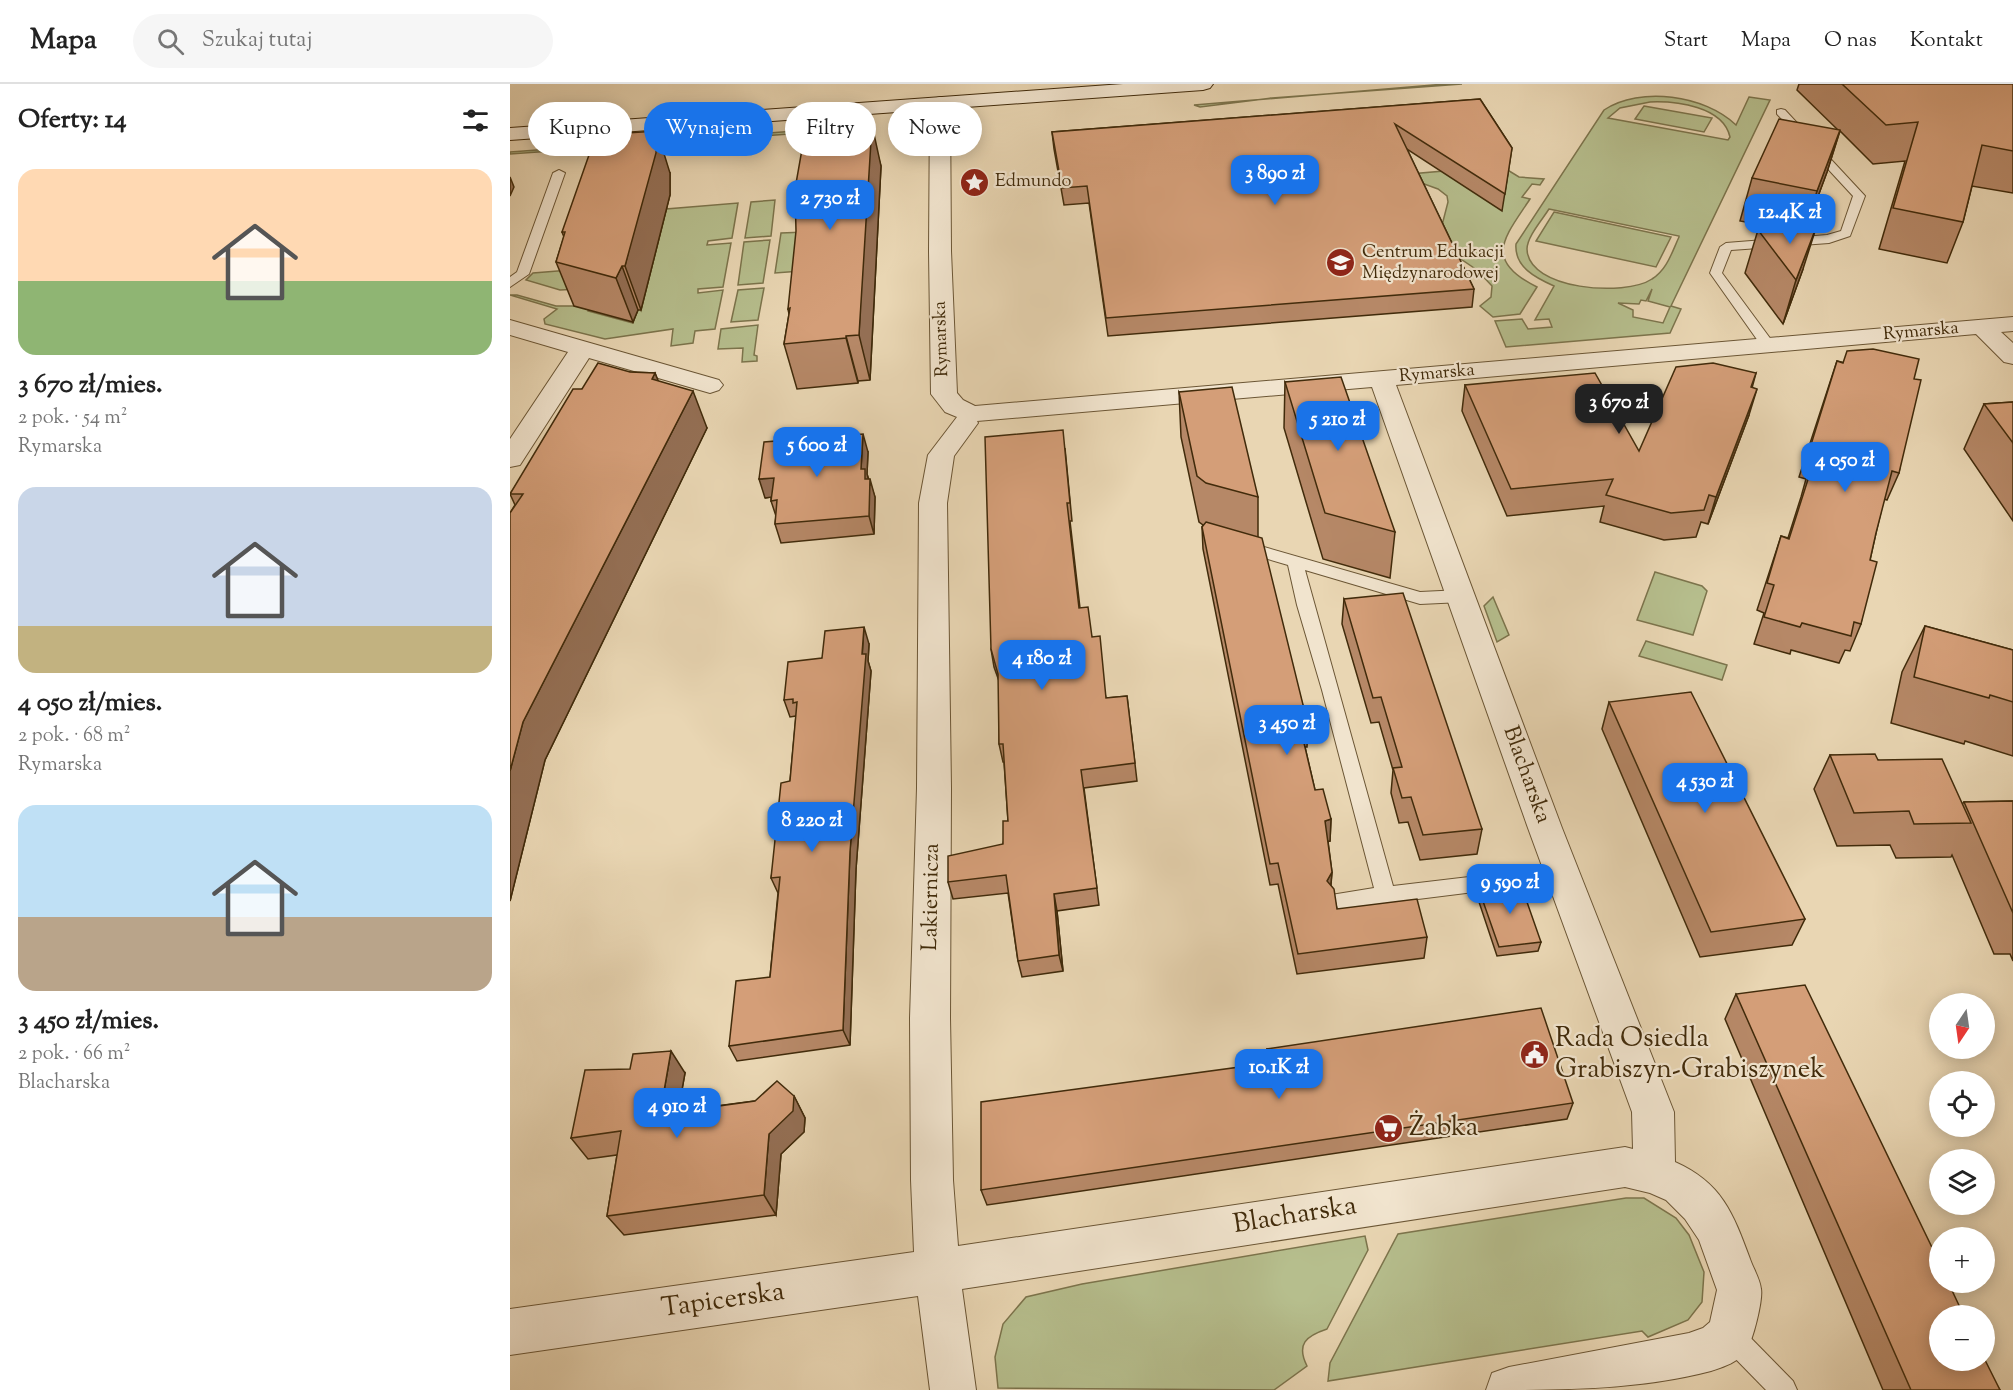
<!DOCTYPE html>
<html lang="pl">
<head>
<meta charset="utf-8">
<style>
  :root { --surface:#fff; --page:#f6f6f6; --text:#222; --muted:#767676; --line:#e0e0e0; --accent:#1a73e8 }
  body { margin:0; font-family:"Sorts Mill Goudy",serif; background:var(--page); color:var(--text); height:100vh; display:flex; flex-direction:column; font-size:22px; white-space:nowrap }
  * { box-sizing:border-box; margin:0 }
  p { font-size:20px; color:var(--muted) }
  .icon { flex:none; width:33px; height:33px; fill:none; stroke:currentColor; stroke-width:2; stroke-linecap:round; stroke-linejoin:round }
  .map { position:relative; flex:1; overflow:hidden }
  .drawer { display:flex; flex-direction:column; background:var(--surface); width:510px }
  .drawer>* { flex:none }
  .hud { position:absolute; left:18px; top:18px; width:570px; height:54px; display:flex; gap:12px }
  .needle { width:39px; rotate:193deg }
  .controls { position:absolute; left:1419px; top:909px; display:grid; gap:12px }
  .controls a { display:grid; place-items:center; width:66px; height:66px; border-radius:50%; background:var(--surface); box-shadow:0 3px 15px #0003; font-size:30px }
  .price { position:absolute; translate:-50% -51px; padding:0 14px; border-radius:12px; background:var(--accent); color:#fff; font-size:20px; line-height:39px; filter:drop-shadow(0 2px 3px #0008) }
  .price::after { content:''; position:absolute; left:50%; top:36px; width:18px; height:14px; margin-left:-9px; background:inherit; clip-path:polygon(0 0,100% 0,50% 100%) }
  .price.current { background:#222; color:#fff }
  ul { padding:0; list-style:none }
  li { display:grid; align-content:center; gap:12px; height:318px; padding:0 18px }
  li span { display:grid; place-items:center; height:186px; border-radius:18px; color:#555 }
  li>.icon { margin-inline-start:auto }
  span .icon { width:108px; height:108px; fill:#fffc; stroke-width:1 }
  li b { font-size:26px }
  h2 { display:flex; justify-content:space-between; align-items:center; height:72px; padding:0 18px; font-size:26px }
  .pill { padding:0 21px; border-radius:27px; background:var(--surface); box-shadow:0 3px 15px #0003; font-size:21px; line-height:54px }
  .pill.current { background:var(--accent); color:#fff }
  header { display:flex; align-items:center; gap:36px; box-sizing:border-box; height:84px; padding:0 30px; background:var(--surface); border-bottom:2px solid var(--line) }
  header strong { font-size:28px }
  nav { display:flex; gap:33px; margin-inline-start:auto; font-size:21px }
  .search { width:420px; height:54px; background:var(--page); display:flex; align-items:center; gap:15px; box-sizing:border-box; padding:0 21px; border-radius:33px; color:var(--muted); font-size:22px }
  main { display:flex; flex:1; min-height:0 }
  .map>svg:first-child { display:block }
  .green { fill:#b6be8d; stroke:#7c744c; stroke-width:1.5; fill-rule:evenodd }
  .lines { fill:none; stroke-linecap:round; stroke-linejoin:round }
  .lane-casing { stroke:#6b5635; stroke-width:2 }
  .street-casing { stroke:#6b5635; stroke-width:2 }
  .secondary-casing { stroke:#412b0b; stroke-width:2 }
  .lane { fill:#f1e4ce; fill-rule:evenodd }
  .street { fill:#f1e4ce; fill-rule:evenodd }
  .secondary { fill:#f1e4ce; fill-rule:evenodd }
  .wall { fill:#b68867; stroke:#412b0b; stroke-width:1.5 }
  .shaded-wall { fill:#946f54; stroke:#412b0b; stroke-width:1.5 }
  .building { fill:#d49e78; stroke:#412b0b; stroke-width:1.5 }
  .labels { text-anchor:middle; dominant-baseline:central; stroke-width:4.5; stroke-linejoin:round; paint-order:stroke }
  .far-poi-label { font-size:18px; fill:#412b0b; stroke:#f1e4ce; text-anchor:start }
  .far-street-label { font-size:18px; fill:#412b0b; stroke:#f1e4ce }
  .street-label { font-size:22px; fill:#412b0b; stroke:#f1e4ce }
  .near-poi-label { font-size:27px; fill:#412b0b; stroke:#f1e4ce; text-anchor:start }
  .near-street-label { font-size:27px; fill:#412b0b; stroke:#f1e4ce }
</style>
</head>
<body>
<header>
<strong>Mapa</strong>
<div class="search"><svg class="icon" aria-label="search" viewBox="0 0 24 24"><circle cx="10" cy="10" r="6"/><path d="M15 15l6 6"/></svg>Szukaj tutaj</div>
<nav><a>Start</a><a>Mapa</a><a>O nas</a><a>Kontakt</a></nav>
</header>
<main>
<section class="drawer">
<h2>Oferty: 14<svg class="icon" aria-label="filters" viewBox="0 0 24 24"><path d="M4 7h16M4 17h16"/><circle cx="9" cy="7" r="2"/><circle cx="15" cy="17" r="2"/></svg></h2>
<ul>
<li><span style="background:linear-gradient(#ffd9b3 60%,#8fb573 0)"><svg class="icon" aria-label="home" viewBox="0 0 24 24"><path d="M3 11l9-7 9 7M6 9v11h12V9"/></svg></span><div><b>3 670 zł/mies.</b><p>2 pok. · 54 m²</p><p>Rymarska</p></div></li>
<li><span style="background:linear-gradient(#c9d6e8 75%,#c2b280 0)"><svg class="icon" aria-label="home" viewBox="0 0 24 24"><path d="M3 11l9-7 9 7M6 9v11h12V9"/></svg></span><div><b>4 050 zł/mies.</b><p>2 pok. · 68 m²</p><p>Rymarska</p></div></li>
<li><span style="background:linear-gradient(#bfe0f5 60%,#b9a48a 0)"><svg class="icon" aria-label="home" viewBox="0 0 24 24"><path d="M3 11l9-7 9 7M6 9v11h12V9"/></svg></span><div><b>3 450 zł/mies.</b><p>2 pok. · 66 m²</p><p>Blacharska</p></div></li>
</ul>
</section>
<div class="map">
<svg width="1503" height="1306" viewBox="0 0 1503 1306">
  <rect width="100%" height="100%" fill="#e9d6b3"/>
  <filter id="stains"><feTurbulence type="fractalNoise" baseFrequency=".00333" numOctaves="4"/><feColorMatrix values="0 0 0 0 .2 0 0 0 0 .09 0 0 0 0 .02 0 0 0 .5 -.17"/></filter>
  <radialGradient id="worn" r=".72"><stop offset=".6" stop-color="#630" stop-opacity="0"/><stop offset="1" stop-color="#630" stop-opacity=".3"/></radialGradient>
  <g class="green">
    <polygon points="935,0 952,0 762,14 690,23 684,21"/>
    <path d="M1239,13l21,3 -99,206 10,3 -11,24 -164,14 -11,-26 27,-2 6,10 24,-2 -3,-8 -14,1 19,-34c-18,-8 -40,-19 -38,-42l88,-134c36,-24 101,-15 132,15zM1140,18c26,-1 73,4 80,35l-2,3 -120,-22 12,-10zM1039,125l130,27v1c-7,15 -12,33 -27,42 -27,18 -124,11 -125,-30 0,-12 15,-29 22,-40zM1142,205l-4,12 22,6 -7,16 -30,-6v-7l-15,-7 21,1 2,-4 5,1z"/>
    <polygon points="1134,22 1202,34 1194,48 1125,35"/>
    <polygon points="353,42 348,45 0,70 0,68"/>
    <path d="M991,82l18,11 25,2 -4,6 -8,-1 -10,13 8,2c-25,38 -48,61 7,88l-17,27 -27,3 -13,-11 11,-9 1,-11 -15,-16 -28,-19 -9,-18 8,-31 -1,-6 -9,-7 -25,-9 -3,-6z"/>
    <polygon points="265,116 261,152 235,154 241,118"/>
    <polygon points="228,119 222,154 198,157 197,161 221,159 213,203 188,205 188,209 213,206 205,245 185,247 183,259 161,262 163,245 95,255 35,240 34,235 47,225 0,211 7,211 46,222 79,222 78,227 123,239 156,125"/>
    <polygon points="1044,128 1161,153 1146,183 1026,157"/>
    <polygon points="296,148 291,187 265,189 271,149"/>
    <polygon points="260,156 253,199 228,201 234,158"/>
    <polygon points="72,185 69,205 50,206 16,196 23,189"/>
    <polygon points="254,204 248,236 221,238 228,206"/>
    <polygon points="248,241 244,271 247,272 247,277 232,278 233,264 208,265 211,245"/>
    <polygon points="1145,488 1192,502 1197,507 1183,551 1127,536"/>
    <polygon points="983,513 999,551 987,558 974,522"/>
    <polygon points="1136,557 1217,581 1212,596 1129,572"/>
    <polygon points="1116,1114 1134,1114 1166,1134 1179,1151 1194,1188 1192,1218 1178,1236 1138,1253 1132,1247 818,1297 820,1279 888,1150"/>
    <path d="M855,1152l3,14 -41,79c-21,7 -31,15 -20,37l-33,24 -276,-2 -3,-31 8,-33 23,-27 56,-13z"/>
  </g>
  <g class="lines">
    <defs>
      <g id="lane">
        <polygon points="1271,25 1275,26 1355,112 1340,152 1319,159 1221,166 1212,189 1265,261 1258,265 1253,264 1200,189 1210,163 1216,159 1317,151 1331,147 1343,112 1267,30 1267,26"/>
        <polygon points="49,86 55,89 19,190 0,203 0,193 7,188 43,89"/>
        <polygon points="733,457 910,508 952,506 958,508 960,512 958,516 952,518 910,520 795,486 883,802 1052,782 1059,784 1062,790 1059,796 828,825 821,823 818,817 821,811 864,804 812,606 787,521 778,481 727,466 725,462 727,458"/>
        <polygon points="1220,1239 1229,1242 1283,1297 1287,1306 1256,1306 1211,1260 1208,1251 1211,1242"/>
      </g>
      <g id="street">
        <path d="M430,13l7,2 3,4 1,148 6,142 6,7 12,6 1038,-89v14l-12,1 12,11v21l-9,-2 -28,-28 -580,51 166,443 112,284 1,50c47,21 58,51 75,97 3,9 10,20 11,30 2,11 -8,52 -15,62 -7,11 -23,16 -35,20 -72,19 -150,19 -225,19l6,-17 17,-6 180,-34 14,-5 7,-6 7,-32 -18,-50 -14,-21 -19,-19 -16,-7 -25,-6 -663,102 14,101h-46l-12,-94 -408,59v-46l404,-57 -3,-72 -1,-162 7,-230 2,-285 9,-48 29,-38 -12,-5 -14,-18 -2,-143 1,-148 3,-4zM862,303l156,441 104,284 1,37 -8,-2 -667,99 -5,-66 -3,-162 1,-230 -4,-285 7,-47 24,-33 -1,-2z"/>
        <polygon points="0,236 209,296 213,301 209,306 200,309 79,274 10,381 0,383 0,355 58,268 0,251"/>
      </g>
      <polygon id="secondary" points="613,0 703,0 700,4 693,6 0,56 0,44"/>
    </defs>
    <use href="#lane" class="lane-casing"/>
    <use href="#street" class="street-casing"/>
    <use href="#secondary" class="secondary-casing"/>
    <use href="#lane" class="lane"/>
    <use href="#street" class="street"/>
    <use href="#secondary" class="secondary"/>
  </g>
  <g class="wall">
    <polygon points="1289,0 1503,0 1503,109 1462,102 1453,138 1437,179 1369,165 1395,77 1363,80 1330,47 1317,88 1297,142 1293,185 1273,240 1235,189 1248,146 1268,144 1230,137 1242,94 1328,46 1287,6"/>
    <polygon points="970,15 1002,64 992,127 897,65 964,205 962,223 598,252 579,119 554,121 544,65 542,48"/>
    <polygon points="359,41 371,82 360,296 348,297 348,299 287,305 274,260 279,230 278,225"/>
    <polygon points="160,89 160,111 131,226 128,226 123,238 64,222 46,178 54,153 52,148"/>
    <polygon points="1327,277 1404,295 1389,389 1377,416 1374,415 1366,449 1360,476 1351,540 1340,567 1335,566 1329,579 1281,566 1280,570 1244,560 1254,529 1247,526 1271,452 1278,454 1291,413 1296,395 1289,393"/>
    <polygon points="120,288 145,289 148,297 197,344 35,676 0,817 0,429 5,421 0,410 72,305"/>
    <polygon points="1246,289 1242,304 1239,331 1198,440 1191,438 1186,453 1154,456 1090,438 1094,422 997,432 952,327 955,301 1129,367"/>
    <polygon points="775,298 885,448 880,494 813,475 774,344"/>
    <polygon points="669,308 748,413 748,453 798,641 797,663 795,663 805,706 821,735 820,757 818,757 822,788 821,801 827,825 917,853 914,874 787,890 768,800 760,801 693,465 692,443 693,441 689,438 671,353"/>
    <polygon points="1503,318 1503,437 1454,365 1474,320"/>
    <polygon points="555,364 562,437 560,437 570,524 582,553 596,614 617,612 627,697 574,704 589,821 547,827 553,887 512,893 508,877 498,809 443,815 438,798 493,760 498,737 494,678 493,678 489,660 489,597 484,583 481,565"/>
    <polygon points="358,368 357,390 365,413 364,450 271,459 265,440 266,432 261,417 261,413 255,414"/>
    <polygon points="834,515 972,745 967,770 910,776 898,738 889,739 881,709 883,686 869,638 861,639 832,540"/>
    <polygon points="1415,542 1503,566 1503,672 1455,657 1454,660 1381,639 1392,588"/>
    <polygon points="359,560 358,577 361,587 346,785 340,961 227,977 219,962 260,893 268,809 261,794 280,697 286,632 280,633 274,616 312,574"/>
    <polygon points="1099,618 1295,835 1282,861 1190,873 1092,645"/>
    <polygon points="1320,671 1368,676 1452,720 1454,718 1503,717 1503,877 1500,870 1484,870 1442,771 1441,773 1386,774 1380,761 1327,762 1304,705"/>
    <polygon points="968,803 1031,858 1028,867 987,872 967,812"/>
    <polygon points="1226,910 1490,1306 1373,1306 1215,935"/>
    <polygon points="757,965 1063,1019 1057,1035 477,1121 471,1106 757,979"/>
    <polygon points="175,989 168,1027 284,1012 295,1034 294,1048 271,1070 266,1131 114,1151 97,1132 107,1071 78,1075 61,1054"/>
  </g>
  <g class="shaded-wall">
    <polygon points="358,34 361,53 362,41 371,82 360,296 349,251"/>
    <polygon points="1330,46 1317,88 1294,150 1307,107"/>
    <polygon points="147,47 160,89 160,111 131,226 115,182"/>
    <polygon points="0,93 4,103 0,112"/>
    <polygon points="1307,141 1293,185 1273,240 1286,196"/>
    <polygon points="112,182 128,226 123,238 106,194"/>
    <polygon points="336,252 348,297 348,299 336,254"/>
    <polygon points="145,289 160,326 142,295"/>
    <polygon points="1247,305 1239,331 1198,440 1206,413"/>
    <polygon points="183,307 197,344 35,676 0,817 0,687 13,638"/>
    <polygon points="353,350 358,368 357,390 360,402 360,395 365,413 364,450 359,432 351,385"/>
    <polygon points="264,394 270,412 255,414 249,395"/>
    <polygon points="354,543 359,560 358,577 361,587 346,785 340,961 333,946 340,768"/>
    <polygon points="821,735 820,757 814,758 815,737"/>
    <polygon points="822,788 820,809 817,797"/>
    <polygon points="544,810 547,827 553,887 549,871"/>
    <polygon points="161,967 175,989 164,1051 150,1030"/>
    <polygon points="284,1012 295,1034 294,1048 271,1070 266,1131 254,1111 259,1050"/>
  </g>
  <g class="building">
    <polygon points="1332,0 1503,0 1503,67 1472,61 1453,138 1383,124 1408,38 1376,41"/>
    <polygon points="970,15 1002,64 995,110 885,40 964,205 596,234 577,102 552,104 542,48"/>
    <polygon points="358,34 357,41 362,41 349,251 336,252 336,254 274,260 280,224 278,225 286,147 285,105 297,37"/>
    <polygon points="1269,35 1330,46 1307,107 1242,94"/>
    <polygon points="147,47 146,69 115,182 112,182 106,194 46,178 55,148 52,148 86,51"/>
    <polygon points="1307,141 1286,196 1248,146"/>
    <polygon points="1363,265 1409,275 1404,295 1411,296 1389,389 1382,387 1366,449 1360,476 1367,478 1351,540 1344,538 1341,552 1292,539 1290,543 1254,533 1264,501 1257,499 1271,452 1279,455 1301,386 1305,369 1299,367 1327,277 1333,279 1337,267"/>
    <polygon points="88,279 120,288 145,289 142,295 183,307 13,638 0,687 0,429 13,410 0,410 63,305 72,305"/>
    <polygon points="1203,279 1246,289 1241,303 1247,305 1206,413 1199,411 1194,426 1161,429 1096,411 1103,395 1001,405 955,301 1085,289 1129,367 1166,283"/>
    <polygon points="831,293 885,448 815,429 775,298"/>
    <polygon points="722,303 748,413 696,399 687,392 669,308"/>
    <polygon points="1503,318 1503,359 1474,320"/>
    <polygon points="553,346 560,419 557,419 569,524 578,523 582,553 590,552 596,614 617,612 625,679 571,686 587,804 544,810 549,871 508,877 496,791 438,798 438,772 493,760 493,737 498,737 493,660 489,660 488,590 481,565 475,353"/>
    <polygon points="353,350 351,385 355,385 355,395 360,395 359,432 265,440 267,416 261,417 264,394 249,395 254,358"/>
    <polygon points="696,438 752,454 798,641 790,642 805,706 813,705 821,735 815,737 822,788 817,797 824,805 827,825 907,815 917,853 788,870 768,779 760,780 692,443"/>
    <polygon points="893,509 972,745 913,751 901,713 892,714 883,684 892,683 871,613 863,614 834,515"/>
    <polygon points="1415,542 1503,566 1503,618 1480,611 1479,614 1404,593"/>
    <polygon points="354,543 352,570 356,570 340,768 333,946 219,962 226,897 260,893 270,793 261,794 271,699 280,697 287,618 283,619 283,615 274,616 278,578 312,574 315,547"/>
    <polygon points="1181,608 1295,835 1201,848 1099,618"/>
    <polygon points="1365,670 1368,676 1432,675 1461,739 1404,740 1399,727 1344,729 1320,671"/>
    <polygon points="1503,717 1503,829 1454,718"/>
    <polygon points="1010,798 1031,858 989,863 968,803"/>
    <polygon points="1295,901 1430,1180 1430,1198 1438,1198 1454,1232 1430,1232 1430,1276 1474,1276 1474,1274 1490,1306 1401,1306 1226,910"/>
    <polygon points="1031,924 1063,1019 471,1106 471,1018 759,979 757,965"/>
    <polygon points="161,967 150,1030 245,1017 267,997 284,1012 283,1027 259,1050 254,1111 97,1132 111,1047 61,1054 75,986 120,985 123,970"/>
  </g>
  <defs>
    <symbol id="sight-disc" viewBox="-11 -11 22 22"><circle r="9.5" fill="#8f2418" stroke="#f1e4ce"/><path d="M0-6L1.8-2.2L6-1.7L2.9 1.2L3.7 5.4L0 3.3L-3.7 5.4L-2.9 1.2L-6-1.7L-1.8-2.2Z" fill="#fff"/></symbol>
    <symbol id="school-disc" viewBox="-11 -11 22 22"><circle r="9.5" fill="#8f2418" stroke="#f1e4ce"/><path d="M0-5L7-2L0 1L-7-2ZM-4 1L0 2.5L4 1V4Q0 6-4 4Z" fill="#fff"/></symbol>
    <symbol id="civic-disc" viewBox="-11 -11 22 22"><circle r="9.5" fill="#8f2418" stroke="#f1e4ce"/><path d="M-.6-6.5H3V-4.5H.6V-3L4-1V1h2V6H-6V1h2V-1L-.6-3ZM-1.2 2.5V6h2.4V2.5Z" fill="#fff"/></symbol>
    <symbol id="supermarket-disc" viewBox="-11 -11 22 22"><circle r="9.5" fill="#8f2418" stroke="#f1e4ce"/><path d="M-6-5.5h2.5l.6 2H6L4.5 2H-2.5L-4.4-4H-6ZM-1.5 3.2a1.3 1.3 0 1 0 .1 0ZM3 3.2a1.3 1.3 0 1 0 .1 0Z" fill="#fff"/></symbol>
  </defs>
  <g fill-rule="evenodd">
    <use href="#sight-disc" x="448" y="82" width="33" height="33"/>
    <use href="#school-disc" x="814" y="162" width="33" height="33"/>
    <use href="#civic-disc" x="1008" y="954" width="33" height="33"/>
    <use href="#supermarket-disc" x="862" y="1028" width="33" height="33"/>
  </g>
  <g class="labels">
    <g class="far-poi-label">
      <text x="485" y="98">Edmundo</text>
      <text x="852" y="169">Centrum Edukacji<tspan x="852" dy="21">Międzynarodowej</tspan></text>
    </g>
    <g class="far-street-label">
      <text transform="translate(1411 248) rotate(-5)">Rymarska</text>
      <text transform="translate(432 255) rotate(-92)">Rymarska</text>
      <text transform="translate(927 290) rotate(-5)">Rymarska</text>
    </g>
    <g class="street-label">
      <text transform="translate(1016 691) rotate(70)">Blacharska</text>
      <text transform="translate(422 813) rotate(-89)">Lakiernicza</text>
    </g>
    <g class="near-poi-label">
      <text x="1045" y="955">Rada Osiedla<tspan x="1045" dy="31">Grabiszyn-Grabiszynek</tspan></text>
      <text x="899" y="1044">Żabka</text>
    </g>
    <g class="near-street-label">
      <text transform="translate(785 1132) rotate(-9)">Blacharska</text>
      <text transform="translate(213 1217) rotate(-8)">Tapicerska</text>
    </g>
  </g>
  <rect width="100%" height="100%" filter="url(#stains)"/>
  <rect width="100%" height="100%" fill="url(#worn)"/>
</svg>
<div class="controls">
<a><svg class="needle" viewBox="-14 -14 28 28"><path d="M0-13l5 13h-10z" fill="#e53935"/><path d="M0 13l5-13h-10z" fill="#767676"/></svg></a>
<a><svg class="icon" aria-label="locate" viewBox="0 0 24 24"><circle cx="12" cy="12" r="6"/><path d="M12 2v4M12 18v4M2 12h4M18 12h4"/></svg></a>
<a><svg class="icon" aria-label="layers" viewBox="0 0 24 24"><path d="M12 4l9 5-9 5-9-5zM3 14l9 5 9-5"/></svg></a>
<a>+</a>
<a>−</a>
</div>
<b class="price" style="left:765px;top:122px">3 890 zł</b>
<b class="price" style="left:320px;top:147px">2 730 zł</b>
<b class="price" style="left:1280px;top:161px">12.4K zł</b>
<b class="price current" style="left:1109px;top:351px">3 670 zł</b>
<b class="price" style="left:828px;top:368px">5 210 zł</b>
<b class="price" style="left:307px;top:394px">5 600 zł</b>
<b class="price" style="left:1335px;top:409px">4 050 zł</b>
<b class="price" style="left:532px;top:607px">4 180 zł</b>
<b class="price" style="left:777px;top:672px">3 450 zł</b>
<b class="price" style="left:1195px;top:730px">4 530 zł</b>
<b class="price" style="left:302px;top:769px">8 220 zł</b>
<b class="price" style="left:1000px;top:831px">9 590 zł</b>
<b class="price" style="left:769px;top:1016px">10.1K zł</b>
<b class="price" style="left:167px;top:1055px">4 910 zł</b>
<div class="hud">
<a class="pill">Kupno</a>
<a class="pill current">Wynajem</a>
<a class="pill">Filtry</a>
<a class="pill">Nowe</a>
</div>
</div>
</main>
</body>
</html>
